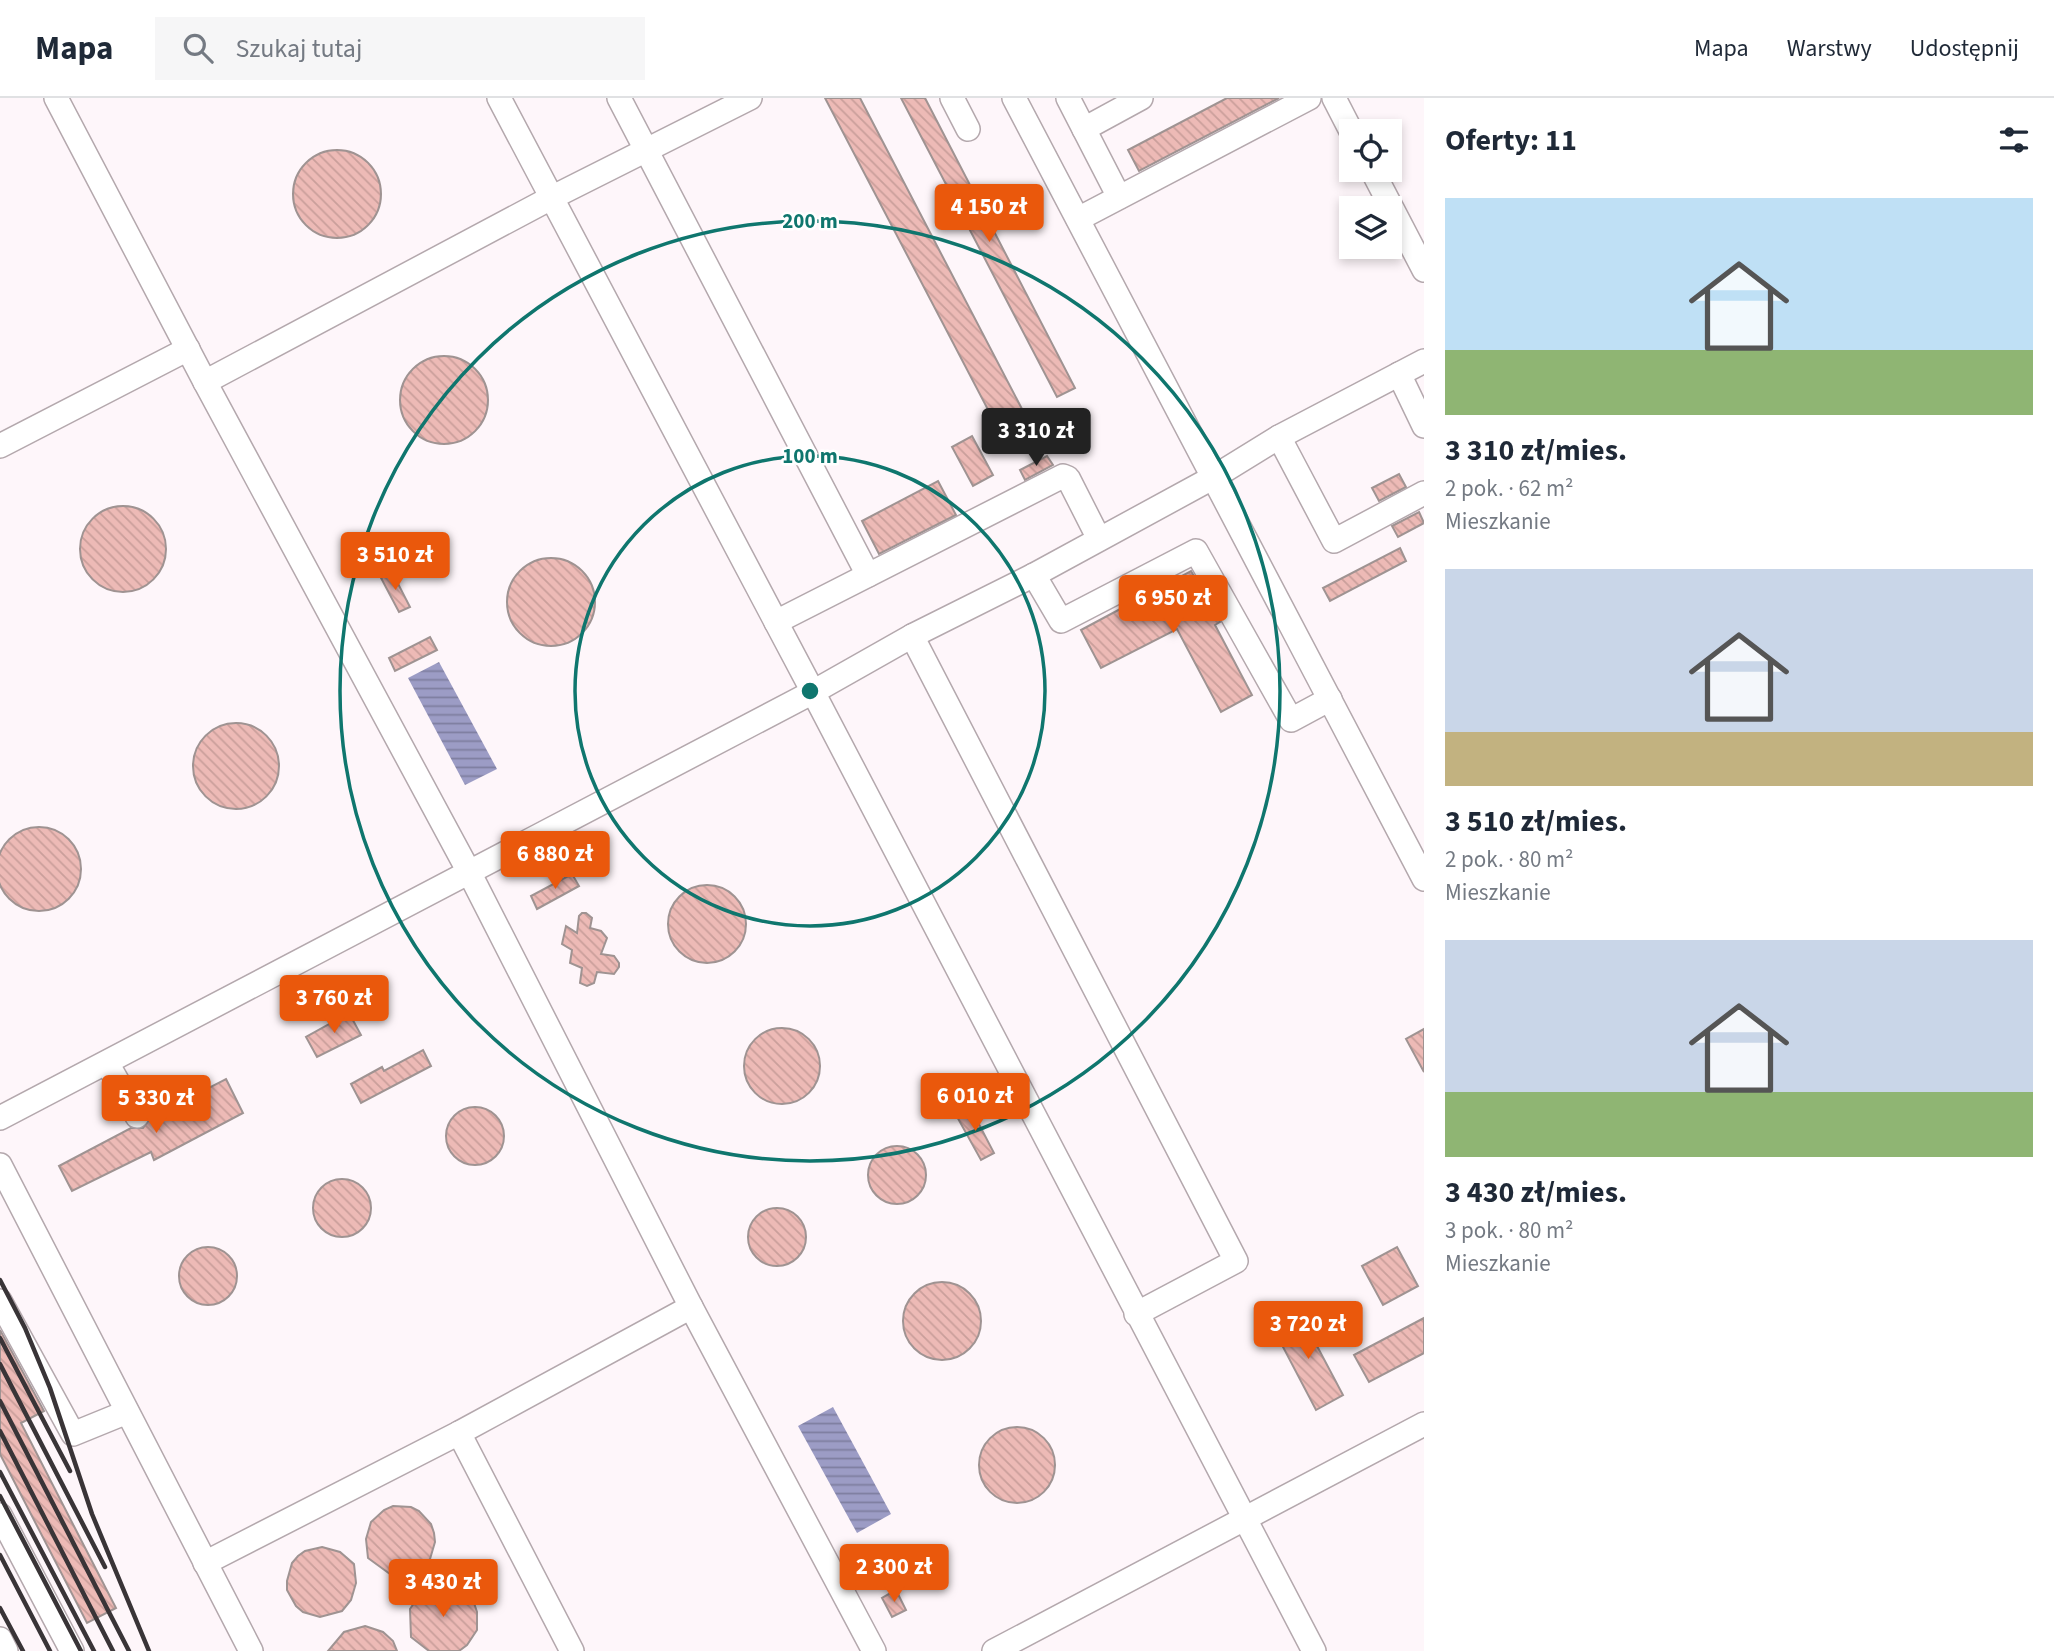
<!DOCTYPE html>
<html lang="pl">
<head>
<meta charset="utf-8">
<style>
  :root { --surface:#fff; --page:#f6f6f7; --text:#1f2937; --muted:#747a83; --line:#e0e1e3; --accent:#ea580c }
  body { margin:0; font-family:"Source Sans 3",sans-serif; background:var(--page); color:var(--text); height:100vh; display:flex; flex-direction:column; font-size:26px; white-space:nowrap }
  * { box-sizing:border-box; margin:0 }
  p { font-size:23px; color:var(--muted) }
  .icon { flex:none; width:38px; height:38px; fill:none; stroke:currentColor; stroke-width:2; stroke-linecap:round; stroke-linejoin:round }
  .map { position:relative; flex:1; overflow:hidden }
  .details { display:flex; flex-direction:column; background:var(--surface); width:630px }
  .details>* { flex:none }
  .buttons { position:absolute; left:1339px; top:21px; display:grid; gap:14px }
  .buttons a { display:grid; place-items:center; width:63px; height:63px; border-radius:0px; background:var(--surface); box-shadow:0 4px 10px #0003; font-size:35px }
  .price { position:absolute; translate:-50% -60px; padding:0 16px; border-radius:7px; background:var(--accent); color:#fff; font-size:23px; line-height:46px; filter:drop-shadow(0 2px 4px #0008) }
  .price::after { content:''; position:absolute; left:50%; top:42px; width:21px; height:16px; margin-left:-10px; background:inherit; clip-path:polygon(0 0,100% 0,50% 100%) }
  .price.on { background:#222; color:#fff }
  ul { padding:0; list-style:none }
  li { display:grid; align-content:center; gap:14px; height:371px; padding:0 21px }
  li span { display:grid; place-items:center; height:217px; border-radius:0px; color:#555 }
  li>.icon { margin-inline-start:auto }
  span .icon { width:126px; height:126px; fill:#fffc; stroke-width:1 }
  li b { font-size:30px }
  h2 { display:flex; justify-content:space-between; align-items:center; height:84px; padding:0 21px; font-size:30px }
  header { display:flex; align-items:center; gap:42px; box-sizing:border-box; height:98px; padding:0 35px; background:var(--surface); border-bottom:2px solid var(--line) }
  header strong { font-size:33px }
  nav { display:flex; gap:38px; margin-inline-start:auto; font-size:24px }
  .search { width:490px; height:63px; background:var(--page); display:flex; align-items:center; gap:18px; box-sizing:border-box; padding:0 24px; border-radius:0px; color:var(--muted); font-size:26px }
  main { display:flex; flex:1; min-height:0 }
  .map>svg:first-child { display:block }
  .water { fill:url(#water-rules) }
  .building { fill:url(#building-back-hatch); stroke:#9f9392; stroke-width:2 }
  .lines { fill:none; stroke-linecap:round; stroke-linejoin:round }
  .minor-casing { stroke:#b4a8ad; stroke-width:26 }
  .minor { stroke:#fff; stroke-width:23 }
  .rail { stroke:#393437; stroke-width:4.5 }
  .ring { fill:none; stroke:#0f766e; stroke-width:3.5 }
  .centre { fill:#0f766e; stroke:#fff; stroke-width:3.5 }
  .ring-label { font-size:21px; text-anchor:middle; font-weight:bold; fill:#0f766e; stroke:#fff; stroke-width:5; stroke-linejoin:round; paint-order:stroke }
</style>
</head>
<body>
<header>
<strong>Mapa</strong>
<div class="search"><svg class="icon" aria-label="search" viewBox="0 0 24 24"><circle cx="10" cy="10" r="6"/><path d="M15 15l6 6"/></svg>Szukaj tutaj</div>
<nav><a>Mapa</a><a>Warstwy</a><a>Udostępnij</a></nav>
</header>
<main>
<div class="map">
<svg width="1424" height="1553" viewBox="0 0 1424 1553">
  <defs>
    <pattern id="water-rules" width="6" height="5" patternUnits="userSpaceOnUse" patternTransform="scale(1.75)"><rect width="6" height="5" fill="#9c9cc5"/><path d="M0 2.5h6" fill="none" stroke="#7e7e9f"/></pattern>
    <pattern id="building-back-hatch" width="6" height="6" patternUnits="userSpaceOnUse" patternTransform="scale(1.75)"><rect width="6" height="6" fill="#edbab6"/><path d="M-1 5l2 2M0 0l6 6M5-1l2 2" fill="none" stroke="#ca9f9b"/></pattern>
  </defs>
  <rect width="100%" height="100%" fill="#fef6fa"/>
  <g class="water">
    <polygon points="439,564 497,671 465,687 408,580"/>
    <polygon points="833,1309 891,1416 857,1435 798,1328"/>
  </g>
  <g class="building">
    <polygon points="825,0 860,0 1035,336 1008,350"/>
    <polygon points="901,0 925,0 1075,290 1057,299"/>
    <polygon points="1227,0 1279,0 1139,73 1128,52"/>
    <circle cx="337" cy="96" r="44"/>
    <circle cx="444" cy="302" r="44"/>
    <polygon points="972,338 993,377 973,388 952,349"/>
    <polygon points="1047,358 1053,367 1025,382 1020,372"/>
    <polygon points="1399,376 1406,389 1379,403 1372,390"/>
    <polygon points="938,383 956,417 879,456 862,423"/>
    <circle cx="123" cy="451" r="43"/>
    <polygon points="1419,414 1424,425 1398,439 1392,428"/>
    <polygon points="1400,450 1406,463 1330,503 1323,490"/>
    <circle cx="551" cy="504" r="44"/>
    <polygon points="1191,473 1220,524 1215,527 1252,597 1221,614 1177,531 1101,570 1081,532"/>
    <polygon points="392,474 410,509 399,514 381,480"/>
    <polygon points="430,539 437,552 395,573 389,560"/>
    <circle cx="236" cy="668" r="43"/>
    <circle cx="39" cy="771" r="42"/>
    <polygon points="572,776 579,788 537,811 531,798"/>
    <circle cx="707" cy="826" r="39"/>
    <polygon points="582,815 586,815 592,820 590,830 601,833 607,840 601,856 614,858 619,865 619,869 614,876 597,874 594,885 587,888 580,885 582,870 570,865 572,852 562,846 566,828 577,835 579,818"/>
    <polygon points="349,915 361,937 317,959 306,939"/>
    <circle cx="782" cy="968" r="38"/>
    <polygon points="1424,931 1424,974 1406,941"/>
    <polygon points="423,952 431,968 361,1005 351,986 382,969 384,973"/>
    <polygon points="226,981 243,1015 154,1062 151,1054 72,1093 59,1068 131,1030 143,1030 150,1020"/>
    <polygon points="970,1009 994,1055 981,1062 956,1017"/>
    <circle cx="475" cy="1038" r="29"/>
    <circle cx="897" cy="1077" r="29"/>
    <circle cx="342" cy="1110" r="29"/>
    <circle cx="777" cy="1139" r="29"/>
    <polygon points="1397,1149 1418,1188 1383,1207 1362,1168"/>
    <circle cx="208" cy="1178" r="29"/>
    <circle cx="942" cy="1223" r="39"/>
    <polygon points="1299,1214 1343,1297 1316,1312 1272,1228"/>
    <polygon points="1424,1220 1424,1255 1369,1284 1354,1257"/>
    <polygon points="0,1232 44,1313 21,1325 116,1510 87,1525 0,1356"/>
    <circle cx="1017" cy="1367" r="38"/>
    <polygon points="393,1408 411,1409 419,1413 431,1426 434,1435 435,1444 430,1461 421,1472 408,1476 390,1476 368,1460 366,1441 371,1424 384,1412"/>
    <polygon points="322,1449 340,1454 354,1466 356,1485 351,1502 342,1513 320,1519 303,1514 296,1508 287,1492 287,1483 292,1465 298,1458 305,1453"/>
    <polygon points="445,1487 462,1492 474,1505 477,1514 477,1532 467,1547 459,1553 429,1553 411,1539 410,1511 423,1492"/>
    <polygon points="896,1492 906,1512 892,1519 882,1500"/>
    <polygon points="365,1528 383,1534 393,1543 397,1553 328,1553 344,1534"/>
  </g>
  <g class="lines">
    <defs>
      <g id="minor">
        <polyline points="56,0 205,284 469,774 691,1209 874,1553"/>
        <polyline points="499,0 813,594 1314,1553"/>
        <polyline points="619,0 868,477"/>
        <polyline points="952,0 968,31"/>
        <polyline points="1014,0 1424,781"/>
        <polyline points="1068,0 1119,99"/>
        <polyline points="1334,0 1351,33"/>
        <polyline points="1084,31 1141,0"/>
        <polyline points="1372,72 1424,172"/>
        <polyline points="1078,121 1309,0"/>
        <polyline points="1399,276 1424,328"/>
        <polyline points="205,284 551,100 750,0"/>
        <polyline points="1279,339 1334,443 1424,395"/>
        <polyline points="0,348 188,251"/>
        <polyline points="1034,477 1061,523 1196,453 1291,622 1330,601"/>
        <polyline points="776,524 1063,378 1068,380 1099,441"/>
        <polyline points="912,538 1236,1163 1136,1216"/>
        <polyline points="107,965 137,1018"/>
        <polyline points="0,1020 813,594 912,538 1034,477 1214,379 1279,339 1424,263"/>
        <polyline points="0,1067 251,1553"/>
        <polyline points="0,1203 73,1336 127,1314"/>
        <polyline points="459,1335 572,1553"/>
        <polyline points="0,1417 72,1553"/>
        <polyline points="205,1465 459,1335 691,1209"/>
        <polyline points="0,1541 6,1553"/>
        <polyline points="994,1553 1424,1326"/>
      </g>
    </defs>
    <use href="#minor" class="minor-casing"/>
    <use href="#minor" class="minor"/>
    <g class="rail">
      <polyline points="0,1182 25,1230 50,1290 92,1416 149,1553"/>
      <polyline points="0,1240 70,1373"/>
      <polyline points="0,1266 105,1469"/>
      <polyline points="0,1303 129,1553"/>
      <polyline points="0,1333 113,1553"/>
      <polyline points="0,1374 94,1553"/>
      <polyline points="0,1398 81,1553"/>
      <polyline points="0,1457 50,1553"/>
      <polyline points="0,1510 23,1553"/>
    </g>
  </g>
  <g class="ring">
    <circle cx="810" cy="593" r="235"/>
    <circle cx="810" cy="593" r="470"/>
  </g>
  <circle cx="810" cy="593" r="10" class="centre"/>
  <g class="ring-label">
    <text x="810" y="130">200 m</text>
    <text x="810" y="365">100 m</text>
  </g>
</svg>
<div class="buttons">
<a><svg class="icon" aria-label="locate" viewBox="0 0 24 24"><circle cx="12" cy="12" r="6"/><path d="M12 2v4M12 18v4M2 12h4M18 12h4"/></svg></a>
<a><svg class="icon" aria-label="layers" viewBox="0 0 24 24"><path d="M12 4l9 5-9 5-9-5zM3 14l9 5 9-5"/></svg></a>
</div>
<b class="price" style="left:989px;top:146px">4 150 zł</b>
<b class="price on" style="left:1036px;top:370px">3 310 zł</b>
<b class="price" style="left:395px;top:494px">3 510 zł</b>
<b class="price" style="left:1173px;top:537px">6 950 zł</b>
<b class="price" style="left:555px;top:793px">6 880 zł</b>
<b class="price" style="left:334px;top:937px">3 760 zł</b>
<b class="price" style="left:975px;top:1035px">6 010 zł</b>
<b class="price" style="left:156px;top:1037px">5 330 zł</b>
<b class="price" style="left:1308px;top:1263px">3 720 zł</b>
<b class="price" style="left:894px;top:1506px">2 300 zł</b>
<b class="price" style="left:443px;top:1521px">3 430 zł</b>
</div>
<section class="details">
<h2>Oferty: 11<svg class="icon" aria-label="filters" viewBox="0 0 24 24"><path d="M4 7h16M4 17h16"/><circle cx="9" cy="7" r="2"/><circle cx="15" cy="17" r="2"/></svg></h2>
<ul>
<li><span style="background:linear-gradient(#bfe0f5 70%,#8fb573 0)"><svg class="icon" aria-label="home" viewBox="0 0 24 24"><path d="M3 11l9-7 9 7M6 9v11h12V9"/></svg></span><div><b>3 310 zł/mies.</b><p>2 pok. · 62 m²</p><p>Mieszkanie</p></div></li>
<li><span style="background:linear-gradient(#c9d6e8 75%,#c2b280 0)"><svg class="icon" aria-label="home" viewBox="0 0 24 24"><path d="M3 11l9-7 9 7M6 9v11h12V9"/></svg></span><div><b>3 510 zł/mies.</b><p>2 pok. · 80 m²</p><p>Mieszkanie</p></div></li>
<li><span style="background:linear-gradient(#c9d6e8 70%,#8fb573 0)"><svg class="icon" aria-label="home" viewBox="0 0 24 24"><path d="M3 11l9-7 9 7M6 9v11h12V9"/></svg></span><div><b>3 430 zł/mies.</b><p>3 pok. · 80 m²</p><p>Mieszkanie</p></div></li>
</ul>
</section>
</main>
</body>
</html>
